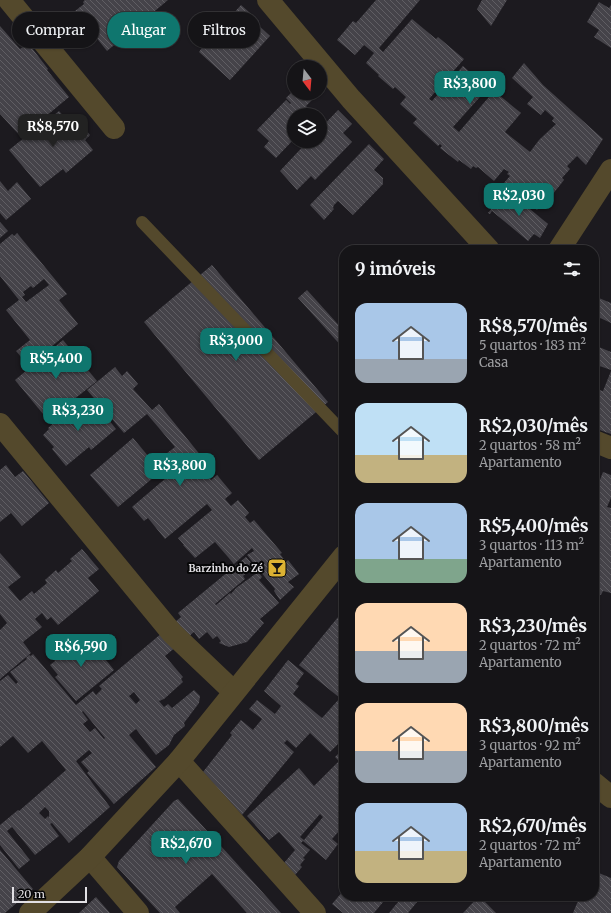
<!DOCTYPE html>
<html lang="pt">
<head>
<meta charset="utf-8">
<style>
  :root { --surface:#151417; --page:#1e1d20; --text:#f1f3f6; --muted:#9d9ea1; --line:#343336; --accent:#0f766e }
  body { margin:0; font-family:Merriweather,serif; background:var(--page); color:var(--text); height:100vh; display:flex; flex-direction:column; font-size:15px; white-space:nowrap }
  * { box-sizing:border-box; margin:0 }
  p { font-size:13px; color:var(--muted) }
  .icon { flex:none; width:22px; height:22px; fill:none; stroke:currentColor; stroke-width:2; stroke-linecap:round; stroke-linejoin:round }
  .map { position:relative; flex:1; overflow:hidden }
  .panel { position:absolute; left:339px; top:245px; width:260px; height:656px; display:flex; flex-direction:column; background:var(--surface); border-radius:16px; box-shadow:0 1px 3px #0004,0 0 0 1px var(--line) }
  .panel>* { flex:none }
  .guide { position:absolute; left:12px; top:12px; width:267px; height:36px; display:flex; gap:8px }
  .needle { width:26px; rotate:164deg }
  .controls { position:absolute; left:287px; top:60px; display:grid; gap:8px }
  .controls a { display:grid; place-items:center; width:40px; height:40px; border-radius:50%; background:var(--surface); box-shadow:0 1px 3px #0004,0 0 0 1px var(--line); font-size:20px }
  .scale { position:absolute; left:12px; bottom:10px; width:75px; box-sizing:border-box; padding-left:4px; border:2px solid #e2e0e4; border-top:0; font-size:11px; line-height:14px; white-space:nowrap; color:#e2e0e4; -webkit-text-stroke:3px #060607; paint-order:stroke }
  .price { position:absolute; translate:-50% -34px; padding:0 9px; border-radius:8px; background:var(--accent); color:#fff; font-size:13px; line-height:26px; filter:drop-shadow(0 1px 2px #0008) }
  .price::after { content:''; position:absolute; left:50%; top:24px; width:12px; height:9px; margin-left:-6px; background:inherit; clip-path:polygon(0 0,100% 0,50% 100%) }
  .price.selected { background:#222; color:#fff }
  ul { padding:0; list-style:none }
  li { display:flex; align-items:center; gap:12px; height:100px; padding:0 16px }
  li span { display:grid; place-items:center; flex:none; width:112px; height:80px; border-radius:12px; color:#555 }
  li>.icon { margin-inline-start:auto }
  span .icon { width:48px; height:48px; fill:#fffc; stroke-width:1 }
  li b { font-size:17px }
  h2 { display:flex; justify-content:space-between; align-items:center; height:48px; padding:0 16px; font-size:17px }
  .tag { padding:0 14px; border-radius:18px; background:var(--surface); box-shadow:0 1px 3px #0004,0 0 0 1px var(--line); font-size:14px; line-height:36px }
  .tag.selected { background:var(--accent); color:#fff }
  .map>svg:first-child { display:block }
  .building { fill:url(#building-back-hatch); fill-rule:evenodd }
  .lines { fill:none; stroke-linecap:round; stroke-linejoin:round }
  .service { stroke:#54492c; stroke-width:12 }
  .minor { stroke:#54492c; stroke-width:22 }
  .tertiary { stroke:#54492c; stroke-width:22 }
  .labels { text-anchor:middle; dominant-baseline:central; stroke-width:4; stroke-linejoin:round; paint-order:stroke }
  .poi-label { font-size:10px; font-weight:bold; fill:#e2e0e4; stroke:#060607; text-anchor:end }
</style>
</head>
<body>
<div class="map">
<svg width="611" height="913" viewBox="0 0 611 913">
  <defs>
    <pattern id="building-back-hatch" width="6" height="6" patternUnits="userSpaceOnUse"><rect width="6" height="6" fill="#454349"/><path d="M-1 5l2 2M0 0l6 6M5-1l2 2" fill="none" stroke="#605e63"/></pattern>
  </defs>
  <rect width="100%" height="100%" fill="#1c1a1f"/>
  <g class="building">
    <polygon points="85,0 168,0 107,51 75,11 84,4 83,2"/>
    <polygon points="376,0 420,0 379,48 383,52 412,19 436,39 438,37 464,59 429,99 432,101 463,66 488,88 453,127 459,132 494,91 521,113 505,132 530,152 539,140 556,124 552,121 554,118 545,110 541,115 527,104 533,97 512,78 524,63 543,85 603,139 586,165 577,156 567,166 570,169 562,178 564,180 545,204 543,203 537,210 504,183 510,176 507,174 509,172 504,169 494,181 478,167 476,168 473,166 471,169 459,160 458,162 440,148 442,146 440,144 438,146 413,123 417,119 400,104 406,97 395,87 393,89 378,76 379,75 366,63 374,53 364,45 355,55 337,40 353,21 356,23"/>
    <polygon points="482,0 507,0 491,26 477,9"/>
    <polygon points="599,2 609,8 611,5 611,48 594,37 599,30 587,22"/>
    <polygon points="241,5 259,21 257,24 270,36 230,80 199,52 208,39 210,40"/>
    <polygon points="0,26 20,49 28,43 48,69 47,70 69,97 21,137 0,114"/>
    <polygon points="294,90 294,93 310,93 314,98 306,106 315,115 294,115 294,139 276,158 264,147 269,141 257,130 286,100 290,104 291,103 286,98"/>
    <polygon points="338,110 352,124 343,133 352,142 315,180 311,176 297,190 280,171 308,141 320,141 320,129"/>
    <polygon points="59,111 66,119 73,114 90,135 85,140 93,150 66,173 63,169 40,187 9,150 35,129 34,127 47,117 49,119"/>
    <polygon points="369,144 384,159 374,170 383,178 383,184 353,215 338,201 334,205 333,208 334,209 324,220 310,205"/>
    <polygon points="0,181 8,191 17,182 31,199 6,220 0,213"/>
    <polygon points="507,190 548,224 540,238 534,234 528,241 492,211 490,214 488,213"/>
    <polygon points="0,222 8,231 0,238"/>
    <path d="M17,233l50,61 -8,6 19,24 -49,42 -13,-15 14,-11 -24,-30 13,-10 -19,-24v-32l12,-10 2,2zM44,279l5,6 -23,17 -4,-5 3,-2 -2,-3 8,-6 2,2z"/>
    <polygon points="212,265 328,402 259,460 144,322"/>
    <polygon points="307,290 344,331 344,349 298,298"/>
    <polygon points="594,296 611,303 611,323 598,317 594,327"/>
    <polygon points="63,340 97,381 48,420 15,380"/>
    <polygon points="594,345 611,352 611,370 594,364"/>
    <polygon points="115,367 122,376 127,371 138,384 133,389 152,410 159,404 210,467 204,472 211,480 217,475 232,493 225,499 231,506 238,500 249,513 245,517 250,523 254,520 282,553 280,554 286,562 288,560 299,574 288,582 294,587 280,600 274,591 275,589 247,555 254,551 252,548 234,564 215,542 195,558 183,545 184,545 178,538 212,510 207,504 165,539 148,518 144,521 132,507 166,478 163,475 161,477 159,473 118,507 90,475 133,438 154,463 175,447 147,414 124,433 87,390"/>
    <polygon points="611,371 611,434 594,428 594,406 596,399 599,390 603,391"/>
    <polygon points="92,400 116,429 91,450 89,447 66,466 52,449 54,447 43,435 49,429 48,428 74,405 79,411"/>
    <polygon points="6,465 15,477 23,471 49,503 22,526 11,513 0,522 0,470"/>
    <polygon points="603,472 611,475 611,498 607,507 611,508 611,593 603,591 601,595 596,592 594,594 594,495"/>
    <polygon points="82,549 99,569 88,578 99,591 58,625 51,617 47,620 42,613 35,619 42,627 23,642 31,653 0,679 0,630 7,623 0,614 0,553 21,577 8,587 20,601 32,591 34,594 47,583 45,580 56,570 58,573 72,561 70,559"/>
    <path d="M246,557l8,9 -11,10 2,3 -30,25 1,1 14,-12 1,1 5,-6 22,-16 4,5 -3,3 20,23 -19,16 4,4 -17,19 -18,5 -10,-4 2,-2 -4,-5 -4,3 -6,-7 -8,7 -5,-7 -29,24 18,21 -2,2 2,3 -19,17 -5,2 5,6 4,-3 4,4 22,-18 6,6 -1,7 -15,20 1,3 -11,9 -5,10 -13,10 -20,-26 -7,6 27,32 -42,37 -27,-31 2,-2 -8,-9 11,-9 -3,-3 -13,11 34,46 -41,36 -17,-20 -2,1 9,12 -24,19 -23,-28 -5,4 23,29 -11,9 -19,-24v-20l18,-15 1,1 47,-41 -24,-29 -14,12 -15,-17 -13,11v-66l8,-6 8,9 2,-2 -8,-10 17,-13 -1,-1 3,-3 2,1 2,-2 43,51 17,-14 3,4 6,-6 -3,-3 82,-69 -3,-4zM134,692l6,8 -4,4 -7,-8zM83,711l22,27 -1,1 -9,-11 -5,4 -7,-8 5,-4 -6,-8zM45,807l4,4v7l-1,-2 -3,3 -6,-6z"/>
    <path d="M343,611l1,73 -2,4 2,2v143l-4,-3 -8,9 6,5 -12,16 -23,-19 -2,2 9,7 -7,8 2,1 -5,6 2,2 -7,8 -11,-12 11,-13 -16,-18 -10,8 -22,-24 52,-48 15,18 25,-25 -4,-4 8,-8 -5,-5 -8,8 -20,-19 -14,15 -9,-8 -3,3 10,9 -52,63 -39,-43 29,-37 -2,-2 11,-13 12,10 9,-11 -13,-10 8,-9 18,14 6,-8 -17,-15 24,-31 16,13 -8,11 3,2 -6,8 29,24 18,-20 -41,-33zM320,814l3,3 -19,23 -4,-3z"/>
    <polygon points="85,634 114,670 76,701 55,677 58,675 50,665 55,661 54,659"/>
    <polygon points="178,799 230,856 281,913 247,913 212,874 175,907 180,913 160,913 117,867 119,861 174,801"/>
    <polygon points="0,850 33,889 5,913 0,913"/>
    <polygon points="594,871 611,878 611,913 573,913 580,896 594,896"/>
    <polygon points="344,890 344,896 388,896 374,913 343,913 332,904"/>
    <polygon points="403,896 422,896 408,913 389,913"/>
    <polygon points="479,896 496,913 463,913"/>
    <polygon points="96,897 110,913 79,913"/>
  </g>
  <g class="lines">
    <polyline class="service" points="142,222 344,433"/>
    <g class="minor">
      <polyline points="9,0 114,128"/>
      <polyline points="268,0 351,99 489,250"/>
      <polyline points="0,424 172,633 234,692"/>
      <polyline points="594,441 611,448"/>
      <polyline points="179,761 315,913"/>
      <polyline points="594,783 611,797"/>
      <polyline points="90,857 138,913"/>
    </g>
    <g class="tertiary">
      <polyline points="559,250 611,170"/>
      <polyline points="30,913 90,857 179,761 344,556"/>
    </g>
  </g>
  <defs>
    <symbol id="bar-square" viewBox="-11 -11 22 22"><rect x="-9" y="-9" width="18" height="18" rx="4" fill="#dcb233" stroke="#060607"/><path d="M-6-5H6L.8 .8V4.5H3.5V6h-7V4.5H-.8V.8Z" fill="#111"/></symbol>
  </defs>
  <g fill-rule="evenodd">
    <use href="#bar-square" x="266" y="557" width="22" height="22"/>
  </g>
  <g class="labels">
    <g class="poi-label">
      <text x="263" y="568">Barzinho do Zé</text>
    </g>
  </g>
</svg>
<div class="controls">
<a><svg class="needle" viewBox="-14 -14 28 28"><path d="M0-13l5 13h-10z" fill="#e53935"/><path d="M0 13l5-13h-10z" fill="#9d9ea1"/></svg></a>
<a><svg class="icon" aria-label="layers" viewBox="0 0 24 24"><path d="M12 4l9 5-9 5-9-5zM3 14l9 5 9-5"/></svg></a>
</div>
<div class="scale">20 m</div>
<b class="price" style="left:470px;top:105px">R$3,800</b>
<b class="price selected" style="left:53px;top:148px">R$8,570</b>
<b class="price" style="left:519px;top:217px">R$2,030</b>
<b class="price" style="left:236px;top:362px">R$3,000</b>
<b class="price" style="left:56px;top:380px">R$5,400</b>
<b class="price" style="left:78px;top:432px">R$3,230</b>
<b class="price" style="left:180px;top:487px">R$3,800</b>
<b class="price" style="left:81px;top:668px">R$6,590</b>
<b class="price" style="left:186px;top:865px">R$2,670</b>
<div class="guide">
<a class="tag">Comprar</a>
<a class="tag selected">Alugar</a>
<a class="tag">Filtros</a>
</div>
<section class="panel">
<h2>9 imóveis<svg class="icon" aria-label="filters" viewBox="0 0 24 24"><path d="M4 7h16M4 17h16"/><circle cx="9" cy="7" r="2"/><circle cx="15" cy="17" r="2"/></svg></h2>
<ul>
<li><span style="background:linear-gradient(#a9c7e8 70%,#9aa5b1 0)"><svg class="icon" aria-label="home" viewBox="0 0 24 24"><path d="M3 11l9-7 9 7M6 9v11h12V9"/></svg></span><div><b>R$8,570/mês</b><p>5 quartos · 183 m²</p><p>Casa</p></div></li>
<li><span style="background:linear-gradient(#bfe0f5 65%,#c2b280 0)"><svg class="icon" aria-label="home" viewBox="0 0 24 24"><path d="M3 11l9-7 9 7M6 9v11h12V9"/></svg></span><div><b>R$2,030/mês</b><p>2 quartos · 58 m²</p><p>Apartamento</p></div></li>
<li><span style="background:linear-gradient(#a9c7e8 70%,#7fa58c 0)"><svg class="icon" aria-label="home" viewBox="0 0 24 24"><path d="M3 11l9-7 9 7M6 9v11h12V9"/></svg></span><div><b>R$5,400/mês</b><p>3 quartos · 113 m²</p><p>Apartamento</p></div></li>
<li><span style="background:linear-gradient(#ffd9b3 60%,#9aa5b1 0)"><svg class="icon" aria-label="home" viewBox="0 0 24 24"><path d="M3 11l9-7 9 7M6 9v11h12V9"/></svg></span><div><b>R$3,230/mês</b><p>2 quartos · 72 m²</p><p>Apartamento</p></div></li>
<li><span style="background:linear-gradient(#ffd9b3 60%,#9aa5b1 0)"><svg class="icon" aria-label="home" viewBox="0 0 24 24"><path d="M3 11l9-7 9 7M6 9v11h12V9"/></svg></span><div><b>R$3,800/mês</b><p>3 quartos · 92 m²</p><p>Apartamento</p></div></li>
<li><span style="background:linear-gradient(#a9c7e8 60%,#c2b280 0)"><svg class="icon" aria-label="home" viewBox="0 0 24 24"><path d="M3 11l9-7 9 7M6 9v11h12V9"/></svg></span><div><b>R$2,670/mês</b><p>2 quartos · 72 m²</p><p>Apartamento</p></div></li>
</ul>
</section>
</div>
</body>
</html>
